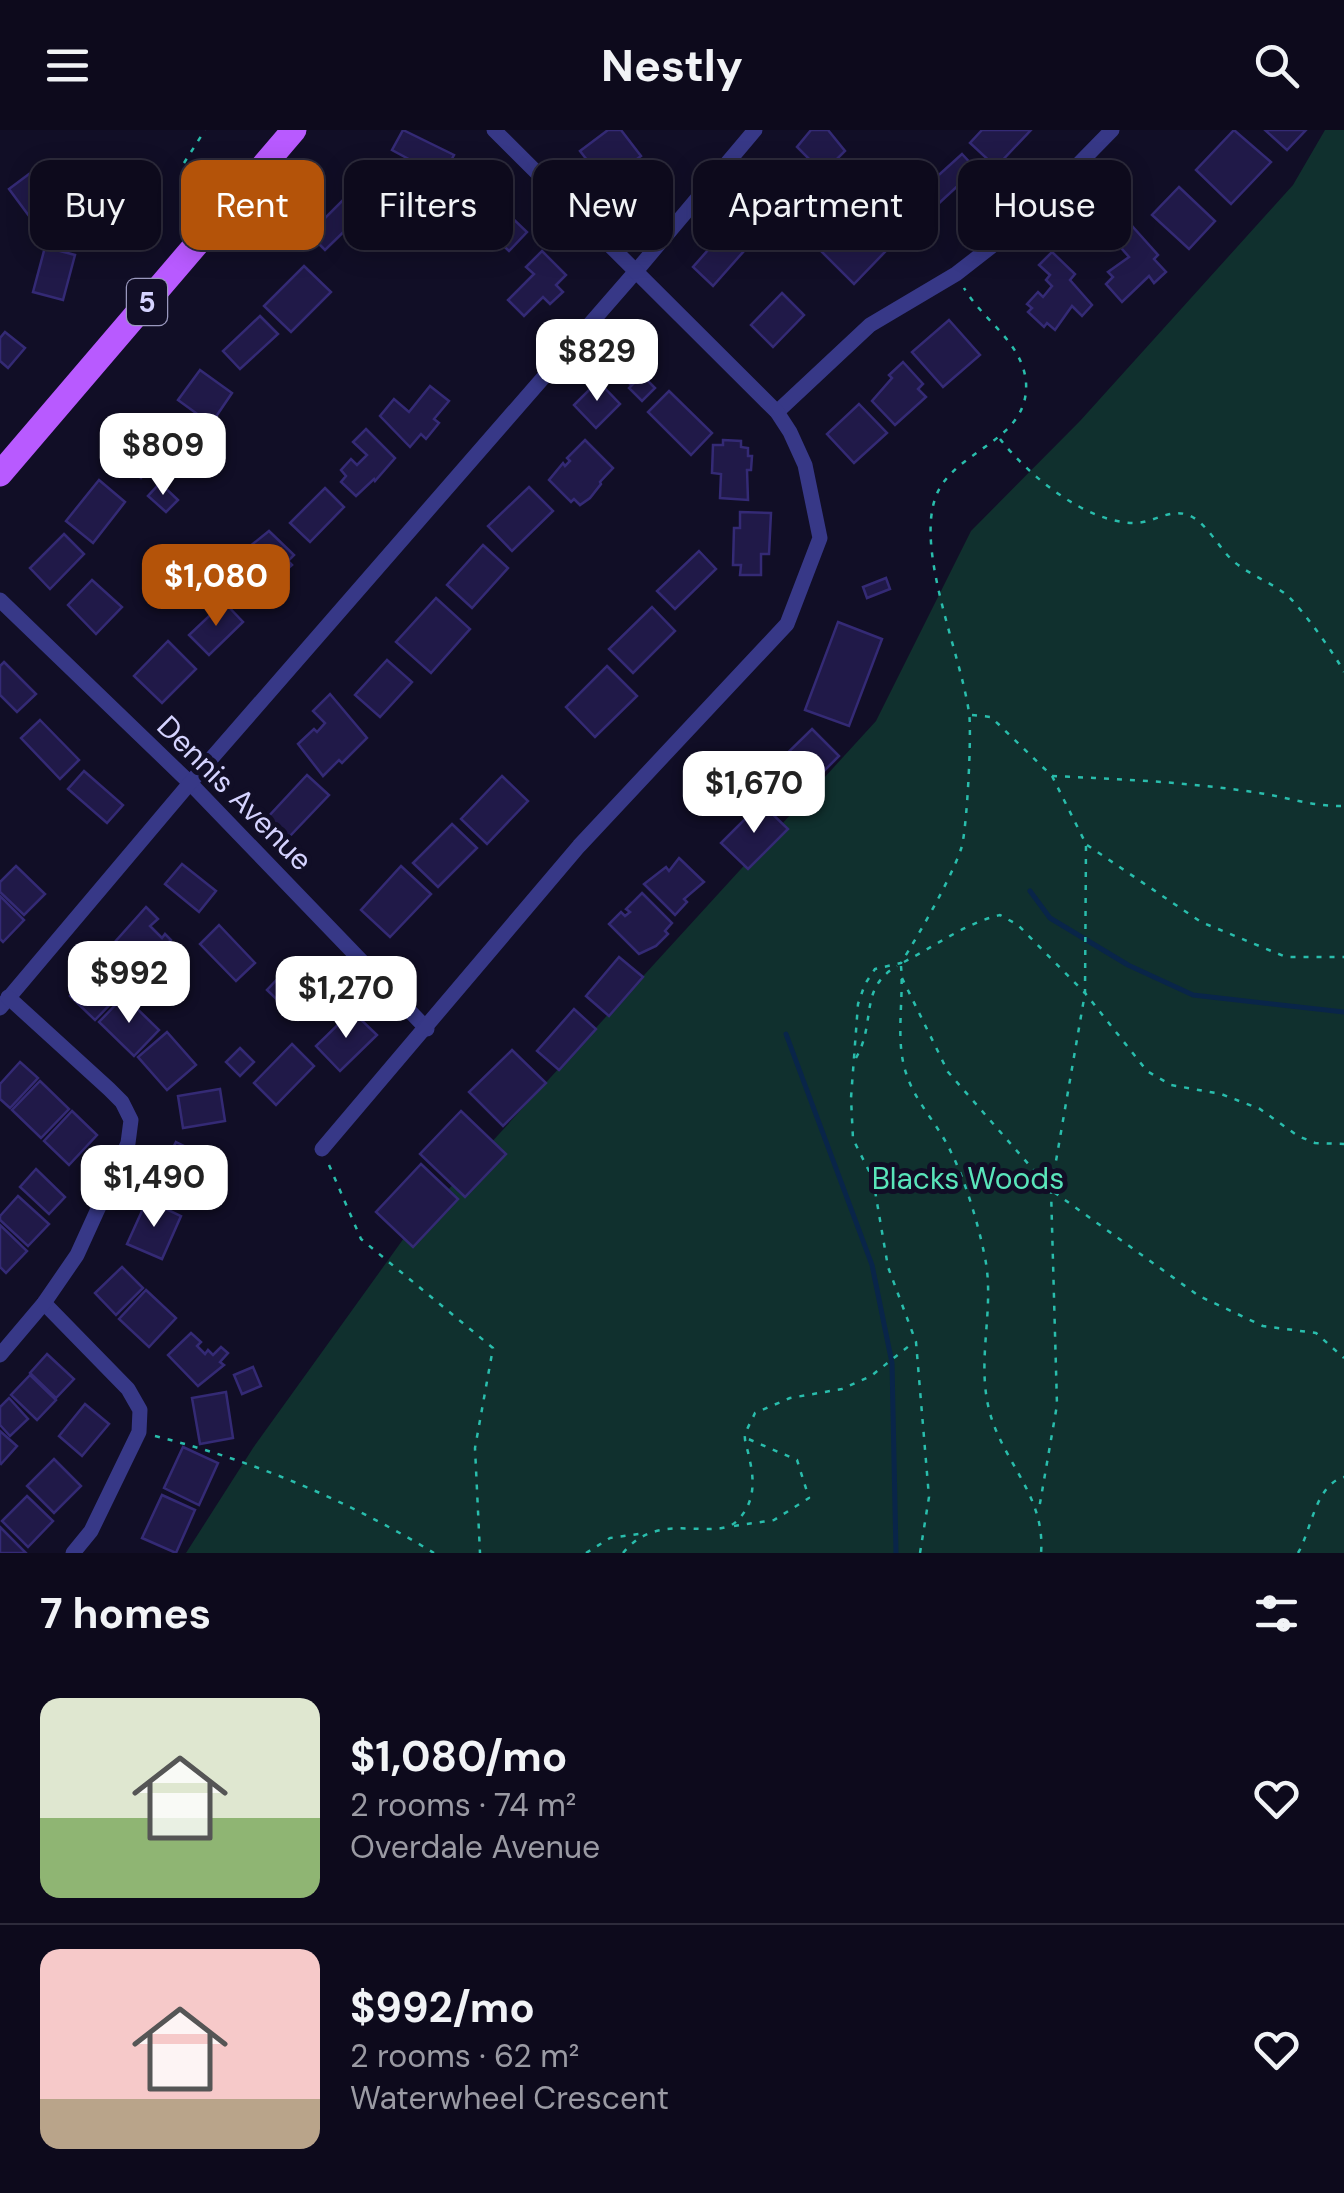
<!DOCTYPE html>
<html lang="en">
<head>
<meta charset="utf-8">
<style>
  :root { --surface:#0d0a1c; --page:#1b1829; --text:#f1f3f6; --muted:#9a9aa3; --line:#2d2b3b; --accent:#b45309 }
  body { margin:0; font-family:"DM Sans",sans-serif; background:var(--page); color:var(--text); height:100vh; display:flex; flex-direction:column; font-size:38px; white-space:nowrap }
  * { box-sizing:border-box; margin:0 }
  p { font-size:32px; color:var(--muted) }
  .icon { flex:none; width:55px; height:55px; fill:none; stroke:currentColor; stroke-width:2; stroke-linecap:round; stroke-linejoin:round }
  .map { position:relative; height:1423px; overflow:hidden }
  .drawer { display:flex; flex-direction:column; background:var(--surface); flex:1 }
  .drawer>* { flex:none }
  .top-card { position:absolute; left:30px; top:30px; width:1285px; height:90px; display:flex; gap:20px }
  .price { position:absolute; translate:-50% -85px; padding:0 22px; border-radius:20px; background:#fff; color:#222; font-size:32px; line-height:65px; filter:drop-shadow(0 2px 5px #0008) }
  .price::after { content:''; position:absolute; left:50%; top:60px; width:30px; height:22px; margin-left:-15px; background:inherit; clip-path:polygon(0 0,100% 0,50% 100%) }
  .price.current { background:var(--accent); color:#fff }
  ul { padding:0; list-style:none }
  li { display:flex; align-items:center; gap:30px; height:250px; padding:0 40px }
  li+li { border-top:2px solid var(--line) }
  li span { display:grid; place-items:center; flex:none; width:280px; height:200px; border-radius:20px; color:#555 }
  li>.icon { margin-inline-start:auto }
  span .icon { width:120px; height:120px; fill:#fffc; stroke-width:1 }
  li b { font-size:42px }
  h2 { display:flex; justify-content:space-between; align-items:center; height:120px; padding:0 40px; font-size:42px }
  .chip { padding:0 35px; border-radius:20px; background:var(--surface); box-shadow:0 5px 25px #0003,0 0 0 2px var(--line); font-size:35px; line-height:90px }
  .chip.current { background:var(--accent); color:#fff }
  header { display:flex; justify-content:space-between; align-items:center; height:130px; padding:0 40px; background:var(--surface); font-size:45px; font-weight:700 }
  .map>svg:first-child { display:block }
  .green { fill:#10302e }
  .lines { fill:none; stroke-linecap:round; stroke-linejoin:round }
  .stream { stroke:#092549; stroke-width:5 }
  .building { fill:#201948; stroke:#342a75; stroke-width:2.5 }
  .path { stroke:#29bdac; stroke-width:2.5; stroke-dasharray:5 8; stroke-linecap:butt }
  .minor { stroke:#373887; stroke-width:15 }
  .primary { stroke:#b85aff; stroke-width:25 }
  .labels { text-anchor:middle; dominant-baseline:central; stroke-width:10; stroke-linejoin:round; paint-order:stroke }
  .shield { fill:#110e26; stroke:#9a98be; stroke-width:2.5 }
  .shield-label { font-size:28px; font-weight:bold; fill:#d5d3ff }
  .street-label { font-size:30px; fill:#d5d3ff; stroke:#110e26 }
  .park-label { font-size:30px; fill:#59e5ba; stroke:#110e26 }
</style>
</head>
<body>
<header><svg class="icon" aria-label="menu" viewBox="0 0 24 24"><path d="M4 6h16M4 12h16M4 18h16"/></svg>Nestly<svg class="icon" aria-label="search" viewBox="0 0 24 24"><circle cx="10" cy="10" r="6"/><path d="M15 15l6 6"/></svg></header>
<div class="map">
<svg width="1344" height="1423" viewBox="0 0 1344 1423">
  <rect width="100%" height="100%" fill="#110e26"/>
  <polygon class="green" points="1325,0 1344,0 1344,1423 186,1423 253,1318 404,1108 876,591 971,401 1080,291 1293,55"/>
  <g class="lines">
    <g class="stream">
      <polyline points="1030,761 1050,788 1128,835 1193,865 1344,882"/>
      <polyline points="786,904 872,1135 892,1233 896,1423"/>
    </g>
  </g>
  <g class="building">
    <polygon points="403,0 454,25 442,47 392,20"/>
    <polygon points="608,0 621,0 641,26 605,53 580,21"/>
    <polygon points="811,0 828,0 845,21 823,43 797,17"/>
    <polygon points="982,0 1031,0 996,37 970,13"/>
    <polygon points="1234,0 1271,32 1231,74 1196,40"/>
    <polygon points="1265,0 1306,0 1287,20"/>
    <polygon points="962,24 976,39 936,76 921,61"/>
    <polygon points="792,32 811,50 778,84 760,66"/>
    <polygon points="29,44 55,80 35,94 9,59"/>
    <polygon points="1179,57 1215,91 1189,119 1152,85"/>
    <polygon points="486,63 527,102 509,121 467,82"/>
    <polygon points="874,64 909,97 854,154 820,120"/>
    <polygon points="344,69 360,86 325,120 309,104"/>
    <polygon points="1133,97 1158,125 1154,129 1166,142 1154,153 1149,146 1122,172 1106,154 1113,147 1108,142 1129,127 1116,112"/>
    <polygon points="723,103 744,121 713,156 693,137"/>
    <polygon points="45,117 75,125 63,170 33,162"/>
    <polygon points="542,121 566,145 556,155 563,162 550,174 543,167 524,186 508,170 534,144 526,137"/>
    <polygon points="1052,122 1075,144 1070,150 1092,175 1082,186 1072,176 1055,200 1047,193 1044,197 1028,182 1032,178 1027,174 1038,162 1043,167 1052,156 1046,150 1050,145 1039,135"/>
    <polygon points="304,136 331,162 291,202 264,176"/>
    <polygon points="782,163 804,185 773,217 751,195"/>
    <polygon points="260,186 278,204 240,239 223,221"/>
    <polygon points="949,190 980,225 943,257 912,222"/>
    <polygon points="5,202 25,218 8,238 0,231 0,208"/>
    <polygon points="629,209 652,232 630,254 607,230"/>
    <polygon points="903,232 923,254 918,259 926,267 895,295 872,271 892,248 889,245"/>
    <polygon points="200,240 232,263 211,294 178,270"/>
    <polygon points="642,245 655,258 642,271 629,258"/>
    <polygon points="598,251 620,274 596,298 574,275"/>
    <polygon points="430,256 449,271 434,289 439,293 426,309 421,304 410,317 380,286 394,269 409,282"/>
    <polygon points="669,261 712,303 691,325 648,282"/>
    <polygon points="859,274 887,303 854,333 827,304"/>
    <polygon points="155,292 175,310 141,348 121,330"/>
    <polygon points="366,299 395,328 375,351 374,349 356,366 341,352 346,346 341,340 351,329 357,335 367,325 353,312"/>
    <polygon points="585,310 613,338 600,352 601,354 590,368 580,375 574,369 571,372 549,350 563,333 565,336 570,331 567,328"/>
    <polygon points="723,310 741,311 741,317 748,318 748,326 752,326 751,340 747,340 748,370 720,368 721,344 712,343 713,315 723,315"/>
    <polygon points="99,350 125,372 93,413 66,391"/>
    <polygon points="160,353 178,370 166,382 148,366"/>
    <polygon points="529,357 553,381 512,421 488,396"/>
    <polygon points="325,358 344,377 310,412 290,393"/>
    <polygon points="740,382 771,383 769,424 761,424 761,445 740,445 741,435 733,435 734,398 740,398"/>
    <polygon points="269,401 294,425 288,431 292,435 284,442 287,444 273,459 269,454 253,474 227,449 246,430 244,428 251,420 249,417"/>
    <polygon points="64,404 84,424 50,459 30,438"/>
    <polygon points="483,415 508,438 472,478 447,455"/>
    <polygon points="699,421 716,439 675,479 657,461"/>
    <polygon points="886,448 890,459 867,468 863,457"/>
    <polygon points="92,450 122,477 96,504 68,475"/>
    <polygon points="436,468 470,499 431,543 396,512"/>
    <polygon points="224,472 243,492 209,525 189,505"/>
    <polygon points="652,477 675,501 633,543 609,519"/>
    <polygon points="838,492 882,509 849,596 805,580"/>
    <polygon points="168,511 196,539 162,573 134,546"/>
    <polygon points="387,530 412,552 380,587 355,565"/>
    <polygon points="4,532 36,564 17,582 0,565 0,536"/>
    <polygon points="607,536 637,566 595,607 566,577"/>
    <polygon points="330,564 367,608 342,633 339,630 323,646 298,614 314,599 317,602 325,593 313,581"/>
    <polygon points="40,590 79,630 60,649 21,608"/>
    <polygon points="812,599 839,626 791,674 764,646"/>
    <polygon points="84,641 123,675 107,693 68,659"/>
    <polygon points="307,645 329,665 289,707 268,687"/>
    <polygon points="502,646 528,671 487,714 461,689"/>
    <polygon points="761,673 788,699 748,739 721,713"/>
    <polygon points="452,694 477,718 438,757 413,733"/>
    <polygon points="679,728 704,752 684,769 687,772 675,785 644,754 666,737 669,741"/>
    <polygon points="182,734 216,761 199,782 165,754"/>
    <polygon points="16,736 45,764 24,785 0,762 0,752"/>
    <polygon points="401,736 431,764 390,807 361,780"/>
    <polygon points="642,763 672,793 665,801 668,804 656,816 639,824 609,794 621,782 625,786 630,782 626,779"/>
    <polygon points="0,766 24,790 3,812 0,809"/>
    <polygon points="146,777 158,789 150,796 162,808 165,804 171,810 156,825 152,821 137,837 114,813"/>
    <polygon points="219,795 255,833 236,851 200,814"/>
    <polygon points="619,827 643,847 609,886 586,866"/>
    <polygon points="101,835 125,859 95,890 70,866"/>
    <polygon points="286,840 318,870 298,890 267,860"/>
    <polygon points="124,866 159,900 134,926 99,892"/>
    <polygon points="574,879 596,899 559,940 537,921"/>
    <polygon points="352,881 377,905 340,941 316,916"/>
    <polygon points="167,902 196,935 167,960 138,927"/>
    <polygon points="292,914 314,936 276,975 254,953"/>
    <polygon points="240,918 254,932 240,946 226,932"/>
    <polygon points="512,920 546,953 503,996 469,962"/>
    <polygon points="20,932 38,948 10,978 0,969 0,954"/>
    <polygon points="40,951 69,979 41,1008 12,980"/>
    <polygon points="220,959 225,991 183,998 178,966"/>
    <polygon points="72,981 97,1005 69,1035 44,1011"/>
    <polygon points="461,981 506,1024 465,1067 420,1024"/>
    <polygon points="176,1012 213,1030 190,1074 154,1055"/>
    <polygon points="421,1034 458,1069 413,1117 376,1082"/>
    <polygon points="36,1039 65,1067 49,1084 20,1057"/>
    <polygon points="18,1066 49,1094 28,1116 0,1090 0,1086"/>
    <polygon points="147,1070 181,1086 162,1129 127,1114"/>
    <polygon points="0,1095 27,1121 6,1143 0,1137"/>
    <polygon points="122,1137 143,1158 116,1185 95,1163"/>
    <polygon points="146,1160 176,1188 149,1217 119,1189"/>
    <polygon points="191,1203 201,1212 197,1216 205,1224 208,1220 213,1225 221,1217 228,1223 220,1232 224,1235 198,1256 168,1225"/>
    <polygon points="47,1224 74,1249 56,1268 30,1243"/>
    <polygon points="253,1237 261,1256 242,1264 234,1245"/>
    <polygon points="30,1245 56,1270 37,1290 11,1265"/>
    <polygon points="226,1262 233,1308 200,1314 192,1268"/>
    <polygon points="9,1268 28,1289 10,1306 0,1295 0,1277"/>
    <polygon points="85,1274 109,1294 82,1326 59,1306"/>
    <polygon points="0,1301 17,1316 1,1334 0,1333"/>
    <polygon points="183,1317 218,1333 199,1375 164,1358"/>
    <polygon points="54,1329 81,1356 54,1383 27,1356"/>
    <polygon points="162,1365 195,1380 176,1423 142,1408"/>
    <polygon points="27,1366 53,1391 28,1417 2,1391"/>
    <polygon points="0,1397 26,1423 0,1423"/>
  </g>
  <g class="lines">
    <g class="path">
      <polyline points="184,33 205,0"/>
      <path d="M1000,309c29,37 86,84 135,84 18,0 35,-15 53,-8 17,6 30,31 43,44 17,16 41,23 58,38 15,15 45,56 55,75"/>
      <path d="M972,585l19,2 61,59c67,3 134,6 201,16 31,4 60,15 91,14"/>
      <polyline points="1052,646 1086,714 1085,863 1051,1060 1199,1166 1263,1196 1316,1203 1344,1228"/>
      <polyline points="1087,715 1201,792 1286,827 1344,827"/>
      <path d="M904,832c31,-16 62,-39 96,-47l18,10 67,68 62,78 24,14 50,9 39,15 38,27 17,7 29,1"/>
      <path d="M901,836c3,34 -6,74 5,107 9,29 32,51 45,79 14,28 27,71 33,101 12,51 -7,101 4,152 11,54 58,89 53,148"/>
      <polyline points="902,848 948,942 1051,1060 1057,1275 1039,1379"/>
      <path d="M856,928c21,-37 2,-69 41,-92"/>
      <polyline points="329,1035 361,1109 493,1218 475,1318 480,1423"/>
      <path d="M155,1306c99,25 192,64 279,117"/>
      <polyline points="734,1396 774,1390 809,1368 797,1330 746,1308"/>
      <polyline points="586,1423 610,1408 645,1403"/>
      <path d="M623,1423c36,-45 91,-10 114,-32 18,-18 18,-40 12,-64 -1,-7 -5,-16 -4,-22 2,-7 7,-15 10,-22l35,-15 52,-9 29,-13 43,-34"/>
      <path d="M920,1423l9,-56 -13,-155 -28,-75 -15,-88 -20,-40 -2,-41 7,-94 7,-20 10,-15 26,-6c18,-29 49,-82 60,-114 6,-16 11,-119 8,-136 -8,-59 -54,-162 -33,-217 18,-47 94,-54 90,-114 -4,-41 -43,-61 -62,-94"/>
      <path d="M1298,1423c14,-24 17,-68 46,-76"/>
    </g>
    <g class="minor">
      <polyline points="777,282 870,195 956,144 1019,95 1112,0"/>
      <polyline points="0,470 190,653 427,899"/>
      <polyline points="0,878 190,653 637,140 755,0"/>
      <polyline points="322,1019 579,716 787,494 820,408 805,335 790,302 777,282 494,0"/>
      <polyline points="44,1173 128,1259 140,1280 139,1302 91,1401 73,1423"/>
      <polyline points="0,1225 44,1173 77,1125 128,1013 131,990 122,972 109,959 8,867"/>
    </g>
    <polyline class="primary" points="0,344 294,0"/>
  </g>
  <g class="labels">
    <rect class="shield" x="127" y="149" width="40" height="46" rx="8"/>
    <g class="shield-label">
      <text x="147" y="172">5</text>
    </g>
    <g class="street-label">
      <text transform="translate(235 663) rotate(45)">Dennis Avenue</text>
    </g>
    <g class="park-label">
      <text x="968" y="1048">Blacks Woods</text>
    </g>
  </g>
</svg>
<b class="price" style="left:597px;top:274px">$829</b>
<b class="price" style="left:163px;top:368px">$809</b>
<b class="price current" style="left:216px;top:499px">$1,080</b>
<b class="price" style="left:754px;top:706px">$1,670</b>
<b class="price" style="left:129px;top:896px">$992</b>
<b class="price" style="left:346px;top:911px">$1,270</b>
<b class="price" style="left:154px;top:1100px">$1,490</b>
<div class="top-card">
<a class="chip">Buy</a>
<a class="chip current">Rent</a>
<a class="chip">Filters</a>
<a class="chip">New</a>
<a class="chip">Apartment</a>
<a class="chip">House</a>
</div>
</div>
<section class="drawer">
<h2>7 homes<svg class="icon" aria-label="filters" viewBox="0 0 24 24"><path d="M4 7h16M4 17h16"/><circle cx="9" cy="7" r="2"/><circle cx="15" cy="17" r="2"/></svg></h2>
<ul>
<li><span style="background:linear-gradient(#dfe7d0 60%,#8fb573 0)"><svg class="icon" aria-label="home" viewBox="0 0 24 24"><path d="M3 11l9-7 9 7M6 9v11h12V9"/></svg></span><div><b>$1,080/mo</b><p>2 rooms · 74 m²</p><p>Overdale Avenue</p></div><svg class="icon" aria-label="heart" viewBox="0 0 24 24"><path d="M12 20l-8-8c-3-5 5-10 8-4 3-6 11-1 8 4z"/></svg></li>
<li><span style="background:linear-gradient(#f6c9c9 75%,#b9a48a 0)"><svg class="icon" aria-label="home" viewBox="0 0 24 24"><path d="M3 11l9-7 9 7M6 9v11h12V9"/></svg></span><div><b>$992/mo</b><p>2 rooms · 62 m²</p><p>Waterwheel Crescent</p></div><svg class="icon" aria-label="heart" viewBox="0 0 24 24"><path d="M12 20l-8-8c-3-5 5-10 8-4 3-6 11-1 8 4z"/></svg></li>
</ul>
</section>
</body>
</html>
